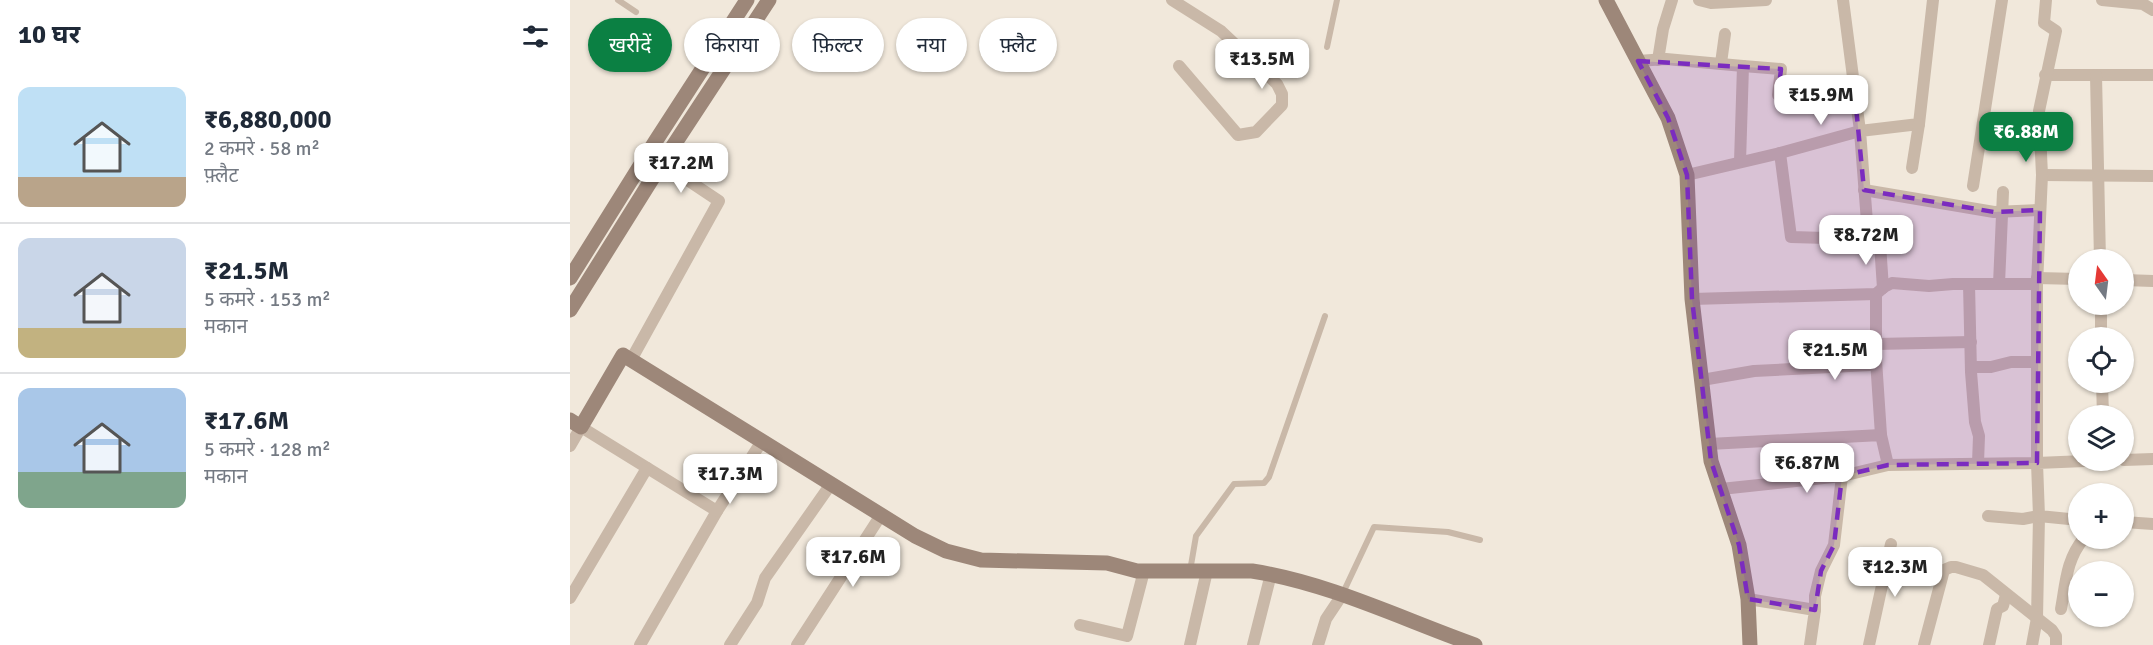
<!DOCTYPE html>
<html lang="hi">
<head>
<meta charset="utf-8">
<style>
  :root { --surface:#fff; --page:#f2f2f3; --text:#1f2937; --muted:#747a83; --line:#e0e1e3; --accent:#0b8043 }
  body { margin:0; font-family:Signika,"Noto Sans Devanagari",sans-serif; background:var(--page); color:var(--text); height:100vh; display:flex; flex-direction:column; font-size:22px; white-space:nowrap }
  * { box-sizing:border-box; margin:0 }
  p { font-size:20px; color:var(--muted) }
  .icon { flex:none; width:33px; height:33px; fill:none; stroke:currentColor; stroke-width:2; stroke-linecap:round; stroke-linejoin:round }
  .map { position:relative; flex:1; overflow:hidden }
  .side { display:flex; flex-direction:column; background:var(--surface); width:570px }
  .side>* { flex:none }
  .banner { position:absolute; left:18px; top:18px; width:570px; height:54px; display:flex; gap:12px }
  .needle { width:39px; rotate:346deg }
  .fabs { position:absolute; left:1498px; top:249px; display:grid; gap:12px }
  .fabs a { display:grid; place-items:center; width:66px; height:66px; border-radius:50%; background:var(--surface); box-shadow:0 2px 4px #0004; font-size:30px }
  .price { position:absolute; translate:-50% -51px; padding:0 14px; border-radius:12px; background:#fff; color:#222; font-size:20px; line-height:39px; filter:drop-shadow(0 2px 3px #0008) }
  .price::after { content:''; position:absolute; left:50%; top:36px; width:18px; height:14px; margin-left:-9px; background:inherit; clip-path:polygon(0 0,100% 0,50% 100%) }
  .price.on { background:var(--accent); color:#fff }
  ul { padding:0; list-style:none }
  li { display:flex; align-items:center; gap:18px; height:150px; padding:0 18px }
  li+li { border-top:2px solid var(--line) }
  li span { display:grid; place-items:center; flex:none; width:168px; height:120px; border-radius:12px; color:#555 }
  li>.icon { margin-inline-start:auto }
  span .icon { width:72px; height:72px; fill:#fffc; stroke-width:1 }
  li b { font-size:26px }
  h2 { display:flex; justify-content:space-between; align-items:center; height:72px; padding:0 18px; font-size:26px }
  .tag { padding:0 21px; border-radius:27px; background:var(--surface); box-shadow:0 2px 4px #0004; font-size:21px; line-height:54px }
  .tag.on { background:var(--accent); color:#fff }
  main { display:flex; flex:1; min-height:0 }
  .map>svg:first-child { display:block }
  .lines { fill:none; stroke-linecap:round; stroke-linejoin:round }
  .lane { stroke:#c9b8a8; stroke-width:6 }
  .street { stroke:#c9b8a8; stroke-width:12 }
  .secondary { stroke:#9d8779; stroke-width:15 }
  .marked { fill:#7b2cbf; fill-opacity:0.2; stroke:#7b2cbf; stroke-width:4.5; stroke-dasharray:12 8; stroke-linejoin:round }
</style>
</head>
<body>
<main>
<section class="side">
<h2>10 घर<svg class="icon" aria-label="filters" viewBox="0 0 24 24"><path d="M4 7h16M4 17h16"/><circle cx="9" cy="7" r="2"/><circle cx="15" cy="17" r="2"/></svg></h2>
<ul>
<li><span style="background:linear-gradient(#bfe0f5 75%,#b9a48a 0)"><svg class="icon" aria-label="home" viewBox="0 0 24 24"><path d="M3 11l9-7 9 7M6 9v11h12V9"/></svg></span><div><b>₹6,880,000</b><p>2 कमरे · 58 m²</p><p>फ़्लैट</p></div></li>
<li><span style="background:linear-gradient(#c9d6e8 75%,#c2b280 0)"><svg class="icon" aria-label="home" viewBox="0 0 24 24"><path d="M3 11l9-7 9 7M6 9v11h12V9"/></svg></span><div><b>₹21.5M</b><p>5 कमरे · 153 m²</p><p>मकान</p></div></li>
<li><span style="background:linear-gradient(#a9c7e8 70%,#7fa58c 0)"><svg class="icon" aria-label="home" viewBox="0 0 24 24"><path d="M3 11l9-7 9 7M6 9v11h12V9"/></svg></span><div><b>₹17.6M</b><p>5 कमरे · 128 m²</p><p>मकान</p></div></li>
</ul>
</section>
<div class="map">
<svg width="1583" height="645" viewBox="0 0 1583 645">
  <rect width="100%" height="100%" fill="#f1e8db"/>
  <g class="lines">
    <g class="lane">
      <polyline points="48,0 66,12"/>
      <polyline points="757,47 767,0"/>
      <polyline points="620,571 626,536 664,484 694,483 699,477 755,316"/>
      <polyline points="772,595 804,527 878,532 910,540"/>
    </g>
    <g class="street">
      <polyline points="602,0 651,31 707,84 712,94 712,105 686,132 668,135 609,66"/>
      <polyline points="1129,0 1141,3 1196,0"/>
      <polyline points="1532,0 1573,4 1583,10"/>
      <polyline points="1088,60 1093,29 1102,0"/>
      <polyline points="1068,61 1096,59 1173,66 1170,162"/>
      <polyline points="1151,63 1155,34"/>
      <polyline points="1173,66 1211,69 1208,95 1285,96"/>
      <polyline points="1475,75 1583,75"/>
      <polyline points="1526,75 1530,260"/>
      <polyline points="1210,153 1221,237 1291,239 1298,235 1290,131 1349,124 1363,0"/>
      <polyline points="1342,168 1349,124"/>
      <polyline points="1117,175 1210,153 1290,131 1273,0"/>
      <polyline points="1472,175 1583,176"/>
      <polyline points="1403,186 1432,0"/>
      <polyline points="1294,190 1424,212 1470,210"/>
      <polyline points="1298,235 1310,244 1313,288"/>
      <polyline points="1467,278 1509,279"/>
      <polyline points="1554,280 1583,281"/>
      <polyline points="1399,284 1401,372 1405,422 1409,436 1408,463"/>
      <polyline points="1429,284 1433,192"/>
      <polyline points="1467,284 1472,175 1469,111 1486,31 1474,23 1476,0"/>
      <polyline points="1122,299 1306,294 1314,287 1322,283 1359,286 1383,284 1467,284 1467,463 1318,465 1311,435 1139,444"/>
      <polyline points="1531,338 1531,304"/>
      <polyline points="1306,344 1401,342"/>
      <polyline points="61,360 149,201 92,163"/>
      <polyline points="1306,360 1311,435"/>
      <polyline points="1401,367 1421,367 1441,362 1466,362"/>
      <polyline points="1132,380 1184,371 1300,365 1306,360 1306,294"/>
      <polyline points="1532,382 1533,416"/>
      <polyline points="0,446 11,427 147,511 70,645"/>
      <polyline points="1554,460 1583,459"/>
      <polyline points="1151,489 1272,476 1318,465"/>
      <polyline points="147,511 192,441"/>
      <polyline points="1418,516 1453,519 1469,516 1467,618 1462,645"/>
      <polyline points="1509,520 1469,516 1467,463 1539,460"/>
      <polyline points="1554,522 1583,524"/>
      <polyline points="0,598 77,468"/>
      <polyline points="1178,599 1245,610 1240,645"/>
      <path d="M1491,609c5,-27 5,-49 23,-71"/>
      <polyline points="1245,610 1245,596 1251,571 1264,545 1272,476"/>
      <polyline points="510,625 557,636 574,571"/>
      <polyline points="160,645 187,603 195,578 261,484"/>
      <polyline points="227,645 311,515"/>
      <polyline points="620,645 637,571"/>
      <polyline points="683,645 701,574"/>
      <polyline points="748,645 756,619 772,595"/>
      <polyline points="1299,645 1321,544"/>
      <polyline points="1354,645 1374,570 1381,567 1386,567 1413,575 1482,630 1486,636 1486,645"/>
      <polyline points="1419,645 1427,609 1433,606 1436,595"/>
    </g>
    <g class="secondary">
      <polyline points="1036,0 1098,118 1117,175 1122,299 1141,461 1169,545 1178,599 1180,645"/>
      <polyline points="0,278 85,142 177,0"/>
      <polyline points="0,310 92,163 199,0"/>
      <path d="M0,420l11,7 42,-72 292,181 31,15 35,9 126,3 30,8h115c77,12 150,48 223,74"/>
    </g>
  </g>
  <path class="marked" d="M1068,61l143,8 -3,26 77,1 9,94 130,22 46,-2 -3,253 -149,2 -46,11 -8,69 -13,26 -6,39 -67,-11 -9,-54 -28,-84 -19,-162 -5,-124 -19,-57z"/>
</svg>
<div class="fabs">
<a><svg class="needle" viewBox="-14 -14 28 28"><path d="M0-13l5 13h-10z" fill="#e53935"/><path d="M0 13l5-13h-10z" fill="#747a83"/></svg></a>
<a><svg class="icon" aria-label="locate" viewBox="0 0 24 24"><circle cx="12" cy="12" r="6"/><path d="M12 2v4M12 18v4M2 12h4M18 12h4"/></svg></a>
<a><svg class="icon" aria-label="layers" viewBox="0 0 24 24"><path d="M12 4l9 5-9 5-9-5zM3 14l9 5 9-5"/></svg></a>
<a>+</a>
<a>−</a>
</div>
<b class="price" style="left:692px;top:90px">₹13.5M</b>
<b class="price" style="left:1251px;top:126px">₹15.9M</b>
<b class="price on" style="left:1456px;top:163px">₹6.88M</b>
<b class="price" style="left:111px;top:194px">₹17.2M</b>
<b class="price" style="left:1296px;top:266px">₹8.72M</b>
<b class="price" style="left:1265px;top:381px">₹21.5M</b>
<b class="price" style="left:1237px;top:494px">₹6.87M</b>
<b class="price" style="left:160px;top:505px">₹17.3M</b>
<b class="price" style="left:283px;top:588px">₹17.6M</b>
<b class="price" style="left:1325px;top:598px">₹12.3M</b>
<div class="banner">
<a class="tag on">खरीदें</a>
<a class="tag">किराया</a>
<a class="tag">फ़िल्टर</a>
<a class="tag">नया</a>
<a class="tag">फ़्लैट</a>
</div>
</div>
</main>
</body>
</html>
